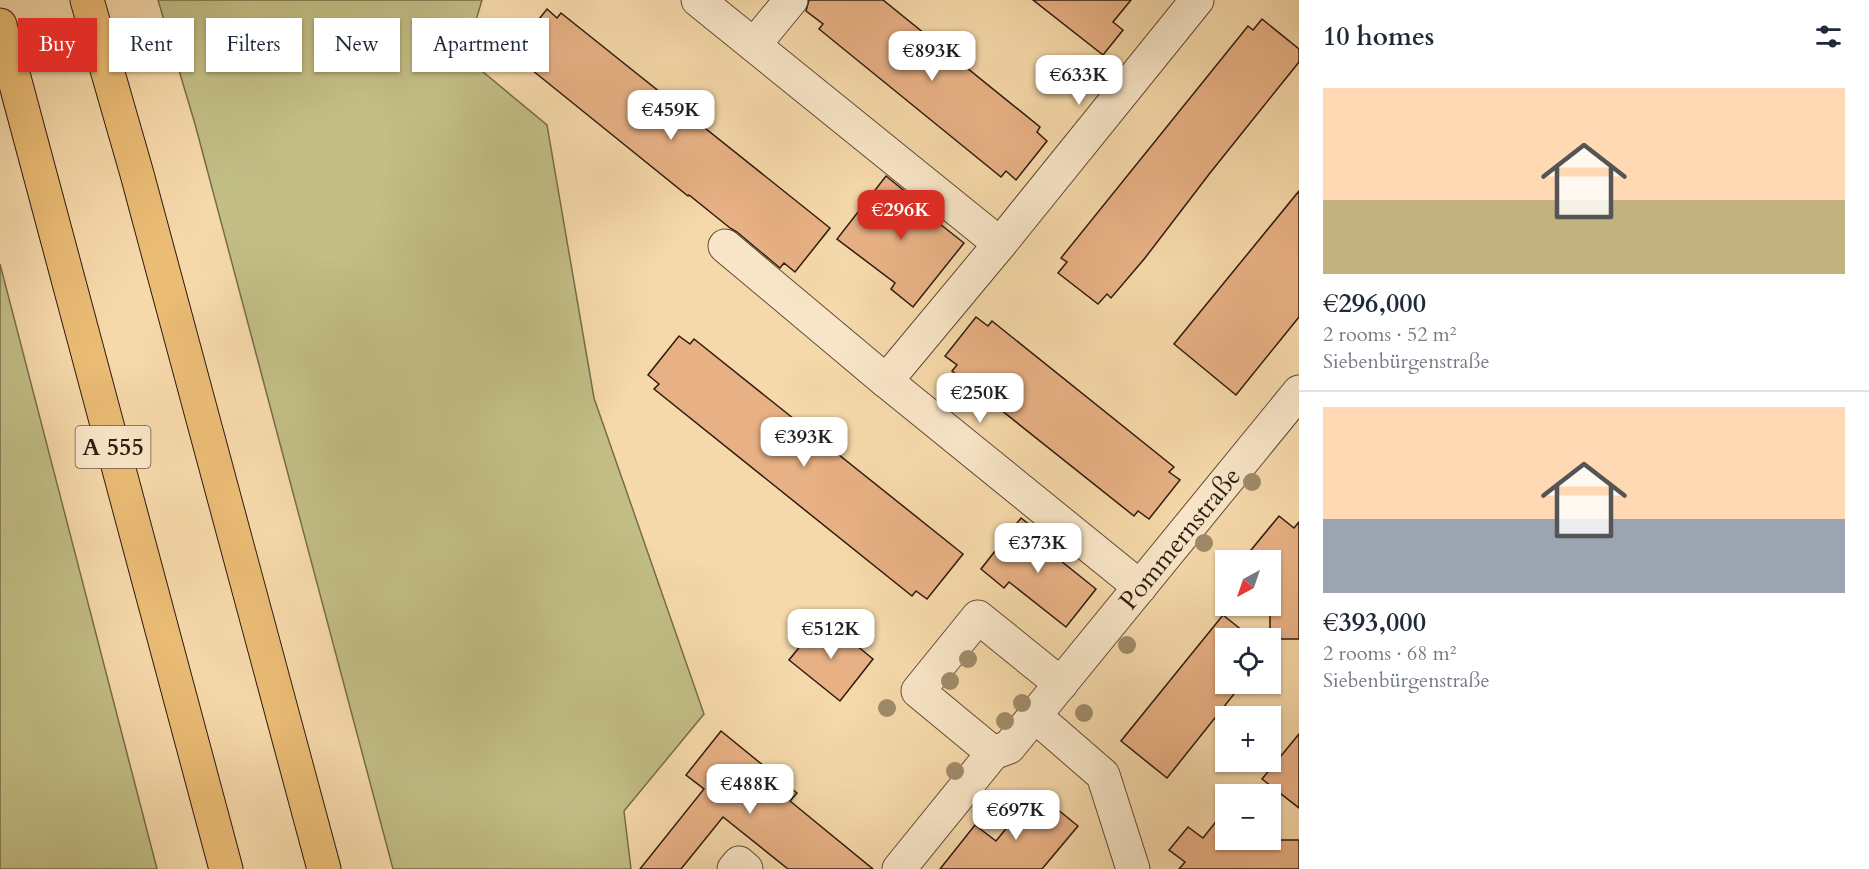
<!DOCTYPE html>
<html lang="en">
<head>
<meta charset="utf-8">
<style>
  :root { --surface:#fff; --page:#f2f2f3; --text:#1f2937; --muted:#747a83; --line:#e0e1e3; --accent:#d93025 }
  body { margin:0; font-family:Cardo,serif; background:var(--page); color:var(--text); height:100vh; display:flex; flex-direction:column; font-size:22px; white-space:nowrap }
  * { box-sizing:border-box; margin:0 }
  p { font-size:20px; color:var(--muted) }
  .icon { flex:none; width:33px; height:33px; fill:none; stroke:currentColor; stroke-width:2; stroke-linecap:round; stroke-linejoin:round }
  .map { position:relative; flex:1; overflow:hidden }
  .side { display:flex; flex-direction:column; background:var(--surface); width:570px }
  .side>* { flex:none }
  .hud { position:absolute; left:18px; top:18px; width:570px; height:54px; display:flex; gap:12px }
  .needle { width:39px; rotate:220deg }
  .buttons { position:absolute; left:1215px; top:550px; display:grid; gap:12px }
  .buttons a { display:grid; place-items:center; width:66px; height:66px; border-radius:0px; background:var(--surface); box-shadow:0 2px 4px #0004; font-size:30px }
  .price { position:absolute; translate:-50% -51px; padding:0 14px; border-radius:12px; background:#fff; color:#222; font-size:20px; line-height:39px; filter:drop-shadow(0 2px 3px #0008) }
  .price::after { content:''; position:absolute; left:50%; top:36px; width:18px; height:14px; margin-left:-9px; background:inherit; clip-path:polygon(0 0,100% 0,50% 100%) }
  .price.on { background:var(--accent); color:#fff }
  ul { padding:0; list-style:none }
  li { display:grid; align-content:center; gap:12px; height:318px; padding:0 24px }
  li+li { border-top:2px solid var(--line) }
  li span { display:grid; place-items:center; height:186px; border-radius:0px; color:#555 }
  li>.icon { margin-inline-start:auto }
  span .icon { width:108px; height:108px; fill:#fffc; stroke-width:1 }
  li b { font-size:26px }
  h2 { display:flex; justify-content:space-between; align-items:center; height:72px; padding:0 24px; font-size:26px }
  .chip { padding:0 21px; border-radius:0px; background:var(--surface); box-shadow:0 2px 4px #0004; font-size:21px; line-height:54px }
  .chip.on { background:var(--accent); color:#fff }
  main { display:flex; flex:1; min-height:0 }
  .map>svg:first-child { display:block }
  .green { fill:#c2be85; stroke:#786c4a; stroke-width:1.5 }
  .building { fill:#e8b185; stroke:#2e1a10; stroke-width:1.5 }
  .lines { fill:none; stroke-linecap:round; stroke-linejoin:round }
  .minor-casing { stroke:#604a36; stroke-width:35 }
  .highway-casing { stroke:#2e1a10; stroke-width:35 }
  .minor { stroke:#f9e6c8; stroke-width:33 }
  .highway { stroke:#ebbc75; stroke-width:33 }
  .tree { fill:#a08b69 }
  .labels { text-anchor:middle; dominant-baseline:central; stroke-width:4.5; stroke-linejoin:round; paint-order:stroke }
  .shield { fill:#f9e6c8; stroke:#6b5747; stroke-width:1.5 }
  .shield-label { font-size:24px; font-weight:bold; fill:#2e1a10 }
  .street-label { font-size:26px; fill:#2e1a10; stroke:#f9e6c8 }
</style>
</head>
<body>
<main>
<div class="map">
<svg width="1299" height="869" viewBox="0 0 1299 869">
  <rect width="100%" height="100%" fill="#f6d9aa"/>
  <filter id="stains"><feTurbulence type="fractalNoise" baseFrequency=".00333" numOctaves="4"/><feColorMatrix values="0 0 0 0 .2 0 0 0 0 .09 0 0 0 0 .02 0 0 0 .5 -.17"/></filter>
  <radialGradient id="worn" r=".72"><stop offset=".6" stop-color="#630" stop-opacity="0"/><stop offset="1" stop-color="#630" stop-opacity=".3"/></radialGradient>
  <g class="green">
    <polygon points="158,0 482,0 465,57 547,125 594,398 704,714 624,811 631,869 393,869 195,124"/>
    <polygon points="0,264 157,869 0,869"/>
  </g>
  <g class="building">
    <polygon points="809,0 883,0 1040,127 1037,132 1047,141 1016,180 1006,171 1001,177 819,29 823,24 806,11"/>
    <polygon points="1033,0 1131,0 1113,22 1123,30 1103,55"/>
    <polygon points="547,9 557,18 561,13 830,228 795,272 784,263 780,268 737,232 730,228 689,195 688,196 522,62 526,57 516,48"/>
    <polygon points="1262,19 1299,49 1299,62 1210,173 1145,258 1111,298 1107,294 1098,304 1058,273 1067,262 1061,258 1248,26 1253,30"/>
    <polygon points="886,176 908,194 906,197 964,243 913,307 891,289 895,283 837,239"/>
    <polygon points="1299,191 1299,317 1236,395 1174,344"/>
    <polygon points="976,317 988,326 992,321 1174,467 1169,472 1180,480 1149,519 1138,511 1134,516 952,371 957,365 945,356"/>
    <polygon points="679,336 690,344 694,339 963,554 927,599 916,591 912,596 654,389 659,384 648,375"/>
    <polygon points="1279,516 1294,528 1299,522 1299,639 1270,639 1270,561 1242,561"/>
    <polygon points="1021,518 1045,537 1040,544 1096,589 1066,627 1009,582 1004,588 981,569"/>
    <polygon points="1223,615 1253,639 1226,639 1226,684 1242,684 1167,778 1121,741"/>
    <polygon points="823,618 873,659 840,701 789,660"/>
    <polygon points="721,731 797,793 790,801 873,869 788,869 723,817 681,869 640,869 704,789 686,775"/>
    <polygon points="1299,734 1299,808 1262,779"/>
    <polygon points="1036,792 1078,826 1042,869 940,869 975,825 996,841"/>
    <polygon points="1226,809 1226,840 1299,840 1299,869 1179,869 1185,862 1169,850 1188,827 1203,838"/>
  </g>
  <g class="lines">
    <defs>
      <g id="minor">
        <polyline points="698,0 1000,244"/>
        <polyline points="754,45 791,0"/>
        <polyline points="725,246 886,381"/>
        <polyline points="1140,587 886,381 1000,244 1197,0"/>
        <polyline points="1035,716 1103,775 1133,869"/>
        <polyline points="993,753 918,691 978,617 1061,684"/>
        <polyline points="734,869 739,863 746,869"/>
        <path id="s1" d="M899,869l94,-116 16,-6 290,-355"/>
      </g>
      <g id="highway">
        <polyline points="87,0 137,174 324,869"/>
        <polyline points="0,25 226,869"/>
      </g>
    </defs>
    <use href="#minor" class="minor-casing"/>
    <use href="#highway" class="highway-casing"/>
    <use href="#minor" class="minor"/>
    <use href="#highway" class="highway"/>
  </g>
  <g class="tree">
    <circle cx="1252" cy="482" r="9"/>
    <circle cx="1204" cy="543" r="9"/>
    <circle cx="1127" cy="645" r="9"/>
    <circle cx="968" cy="659" r="9"/>
    <circle cx="950" cy="681" r="9"/>
    <circle cx="1022" cy="703" r="9"/>
    <circle cx="887" cy="708" r="9"/>
    <circle cx="1084" cy="713" r="9"/>
    <circle cx="1005" cy="721" r="9"/>
    <circle cx="955" cy="771" r="9"/>
  </g>
  <g class="labels">
    <rect class="shield" x="75.5" y="426" width="75" height="42" rx="4.5"/>
    <g class="shield-label">
      <text x="113" y="447">A 555</text>
    </g>
    <g class="street-label">
      <text stroke="none"><textPath href="#s1" startOffset="436">Pommernstraße</textPath></text>
    </g>
  </g>
  <rect width="100%" height="100%" filter="url(#stains)"/>
  <rect width="100%" height="100%" fill="url(#worn)"/>
</svg>
<div class="buttons">
<a><svg class="needle" viewBox="-14 -14 28 28"><path d="M0-13l5 13h-10z" fill="#e53935"/><path d="M0 13l5-13h-10z" fill="#747a83"/></svg></a>
<a><svg class="icon" aria-label="locate" viewBox="0 0 24 24"><circle cx="12" cy="12" r="6"/><path d="M12 2v4M12 18v4M2 12h4M18 12h4"/></svg></a>
<a>+</a>
<a>−</a>
</div>
<b class="price" style="left:932px;top:82px">€893K</b>
<b class="price" style="left:1079px;top:106px">€633K</b>
<b class="price" style="left:671px;top:141px">€459K</b>
<b class="price on" style="left:901px;top:241px">€296K</b>
<b class="price" style="left:980px;top:424px">€250K</b>
<b class="price" style="left:804px;top:468px">€393K</b>
<b class="price" style="left:1038px;top:574px">€373K</b>
<b class="price" style="left:831px;top:660px">€512K</b>
<b class="price" style="left:750px;top:815px">€488K</b>
<b class="price" style="left:1016px;top:841px">€697K</b>
<div class="hud">
<a class="chip on">Buy</a>
<a class="chip">Rent</a>
<a class="chip">Filters</a>
<a class="chip">New</a>
<a class="chip">Apartment</a>
</div>
</div>
<section class="side">
<h2>10 homes<svg class="icon" aria-label="filters" viewBox="0 0 24 24"><path d="M4 7h16M4 17h16"/><circle cx="9" cy="7" r="2"/><circle cx="15" cy="17" r="2"/></svg></h2>
<ul>
<li><span style="background:linear-gradient(#ffd9b3 60%,#c2b280 0)"><svg class="icon" aria-label="home" viewBox="0 0 24 24"><path d="M3 11l9-7 9 7M6 9v11h12V9"/></svg></span><div><b>€296,000</b><p>2 rooms · 52 m²</p><p>Siebenbürgenstraße</p></div></li>
<li><span style="background:linear-gradient(#ffd9b3 60%,#9aa5b1 0)"><svg class="icon" aria-label="home" viewBox="0 0 24 24"><path d="M3 11l9-7 9 7M6 9v11h12V9"/></svg></span><div><b>€393,000</b><p>2 rooms · 68 m²</p><p>Siebenbürgenstraße</p></div></li>
</ul>
</section>
</main>
</body>
</html>
